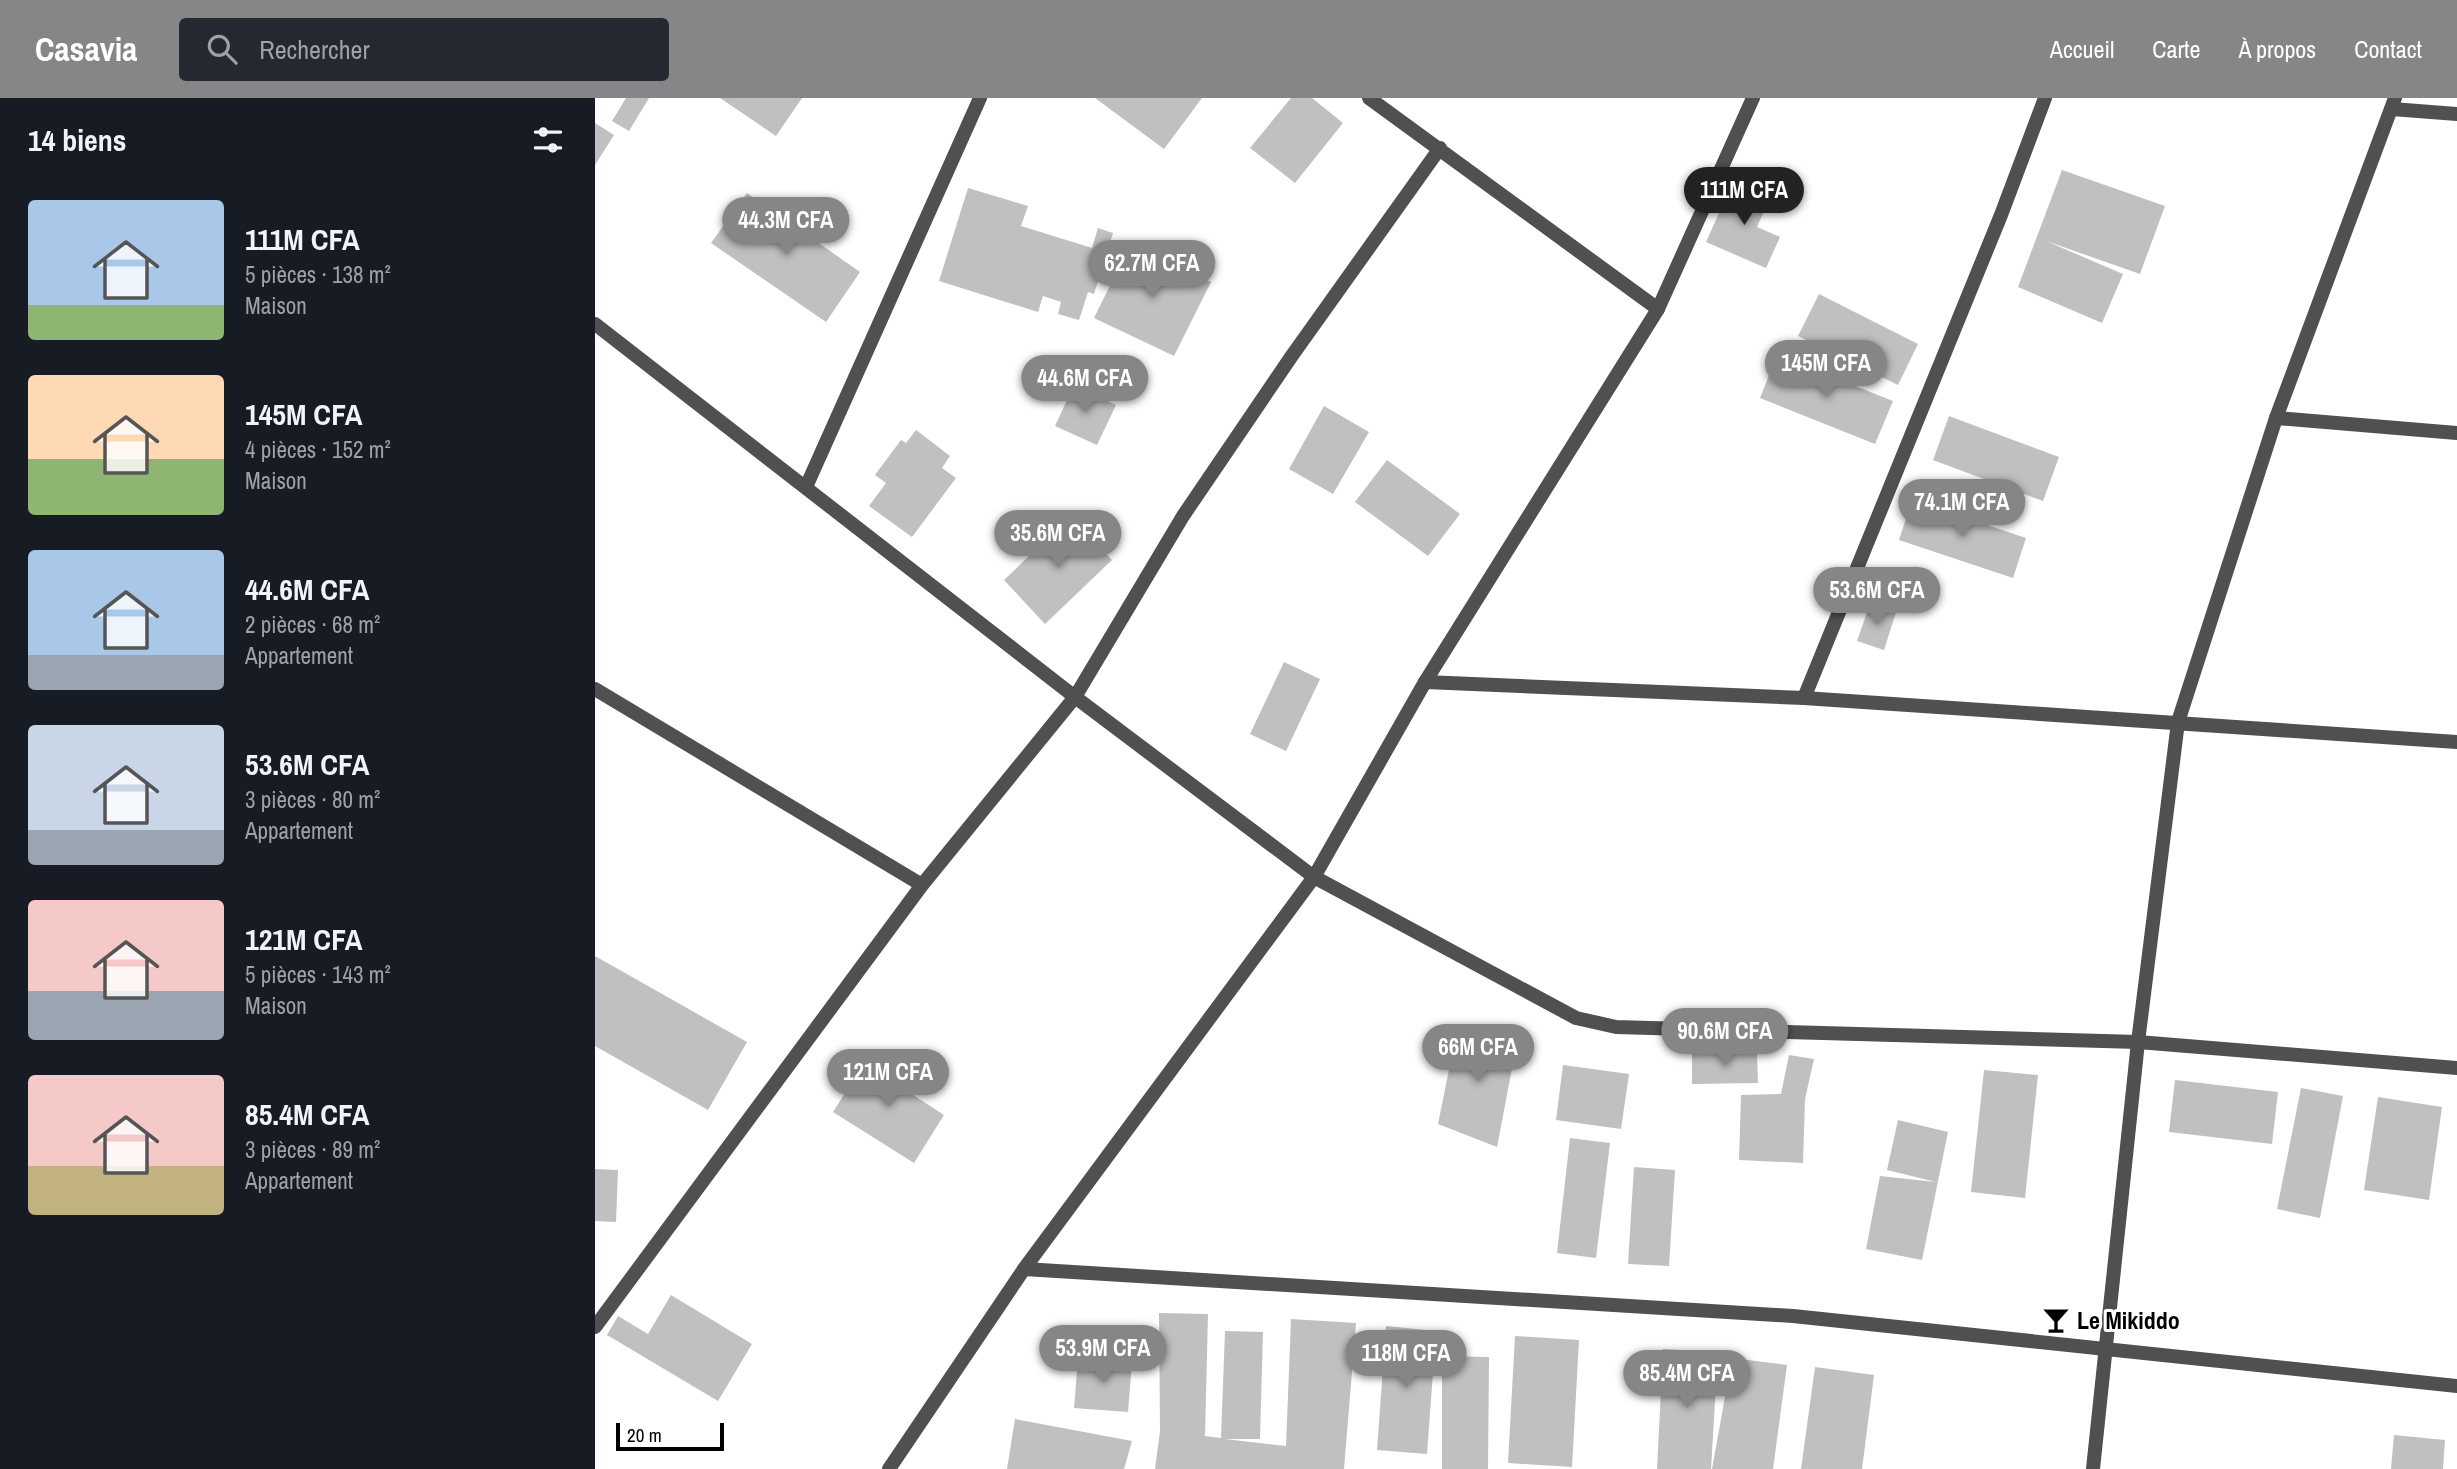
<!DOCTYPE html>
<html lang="fr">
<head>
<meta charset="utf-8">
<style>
  :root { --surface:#171b24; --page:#242831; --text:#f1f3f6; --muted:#9ea1a6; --accent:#858687 }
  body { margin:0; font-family:"Archivo Narrow",sans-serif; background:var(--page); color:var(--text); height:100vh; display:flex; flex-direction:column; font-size:26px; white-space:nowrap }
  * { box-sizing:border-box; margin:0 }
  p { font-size:23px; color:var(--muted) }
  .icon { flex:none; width:38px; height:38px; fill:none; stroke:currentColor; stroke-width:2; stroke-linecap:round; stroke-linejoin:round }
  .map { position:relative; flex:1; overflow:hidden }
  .drawer { display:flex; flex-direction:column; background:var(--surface); width:595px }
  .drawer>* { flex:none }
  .scale { position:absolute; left:21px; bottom:18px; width:108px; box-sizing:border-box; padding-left:7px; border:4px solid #000; border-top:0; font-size:19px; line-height:24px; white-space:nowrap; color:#000; -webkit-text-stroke:5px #fff; paint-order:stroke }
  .price { position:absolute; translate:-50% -60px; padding:0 16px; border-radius:24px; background:var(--accent); color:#fff; font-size:23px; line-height:46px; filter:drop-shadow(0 2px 4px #0008) }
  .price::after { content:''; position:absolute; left:50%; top:42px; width:21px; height:16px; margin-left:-10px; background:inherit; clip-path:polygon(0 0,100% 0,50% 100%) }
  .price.current { background:#222; color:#fff }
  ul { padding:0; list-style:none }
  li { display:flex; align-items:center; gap:21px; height:175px; padding:0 28px }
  li span { display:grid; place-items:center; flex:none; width:196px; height:140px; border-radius:7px; color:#555 }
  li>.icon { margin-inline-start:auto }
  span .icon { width:84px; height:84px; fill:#fffc; stroke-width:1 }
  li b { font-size:30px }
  h2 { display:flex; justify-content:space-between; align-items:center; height:84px; padding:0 28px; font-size:30px }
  header { display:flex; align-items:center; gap:42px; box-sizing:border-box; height:98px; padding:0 35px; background:var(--accent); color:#fff }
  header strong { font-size:33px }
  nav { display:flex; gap:38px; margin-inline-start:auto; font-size:24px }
  .search { width:490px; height:63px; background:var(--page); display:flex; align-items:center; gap:18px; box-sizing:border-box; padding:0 24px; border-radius:7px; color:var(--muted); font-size:26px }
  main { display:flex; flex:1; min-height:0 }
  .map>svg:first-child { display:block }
  .building { fill:#c0c0c0 }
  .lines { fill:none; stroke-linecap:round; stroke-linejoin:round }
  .minor { stroke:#505050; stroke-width:14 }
  .labels { text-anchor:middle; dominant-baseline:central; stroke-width:6; stroke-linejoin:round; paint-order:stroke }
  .poi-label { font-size:24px; font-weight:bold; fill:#000; stroke:#fff; text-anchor:start }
</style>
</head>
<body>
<header>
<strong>Casavia</strong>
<div class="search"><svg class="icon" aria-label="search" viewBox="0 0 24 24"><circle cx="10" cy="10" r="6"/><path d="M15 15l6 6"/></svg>Rechercher</div>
<nav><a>Accueil</a><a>Carte</a><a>À propos</a><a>Contact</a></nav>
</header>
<main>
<section class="drawer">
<h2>14 biens<svg class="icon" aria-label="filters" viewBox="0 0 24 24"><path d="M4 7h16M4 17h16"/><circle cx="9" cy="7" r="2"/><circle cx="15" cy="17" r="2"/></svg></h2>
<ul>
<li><span style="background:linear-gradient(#a9c7e8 75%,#8fb573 0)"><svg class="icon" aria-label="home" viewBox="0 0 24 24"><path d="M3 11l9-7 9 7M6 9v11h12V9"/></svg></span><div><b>111M CFA</b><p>5 pièces · 138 m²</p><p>Maison</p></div></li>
<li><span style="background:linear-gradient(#ffd9b3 60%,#8fb573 0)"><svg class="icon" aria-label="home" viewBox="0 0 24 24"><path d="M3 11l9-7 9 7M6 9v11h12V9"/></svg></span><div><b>145M CFA</b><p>4 pièces · 152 m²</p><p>Maison</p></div></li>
<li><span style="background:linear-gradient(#a9c7e8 75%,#9aa5b1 0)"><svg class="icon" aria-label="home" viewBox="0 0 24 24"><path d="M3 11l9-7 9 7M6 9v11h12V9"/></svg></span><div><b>44.6M CFA</b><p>2 pièces · 68 m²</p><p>Appartement</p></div></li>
<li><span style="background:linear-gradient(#c9d6e8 75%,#9aa5b1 0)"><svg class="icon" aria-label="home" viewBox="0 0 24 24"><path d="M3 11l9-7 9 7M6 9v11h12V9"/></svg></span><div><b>53.6M CFA</b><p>3 pièces · 80 m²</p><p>Appartement</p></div></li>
<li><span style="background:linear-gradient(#f6c9c9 65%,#9aa5b1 0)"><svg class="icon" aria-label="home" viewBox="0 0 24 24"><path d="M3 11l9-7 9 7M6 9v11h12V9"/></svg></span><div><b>121M CFA</b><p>5 pièces · 143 m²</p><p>Maison</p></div></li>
<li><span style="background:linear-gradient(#f6c9c9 65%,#c2b280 0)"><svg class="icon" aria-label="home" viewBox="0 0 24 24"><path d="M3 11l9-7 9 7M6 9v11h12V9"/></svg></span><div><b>85.4M CFA</b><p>3 pièces · 89 m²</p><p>Appartement</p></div></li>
</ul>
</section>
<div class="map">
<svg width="1862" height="1371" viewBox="0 0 1862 1371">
  <rect width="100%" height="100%" fill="#fff"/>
  <g class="building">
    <polygon points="31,0 54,0 34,33 17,23"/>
    <polygon points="125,0 207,0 181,38"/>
    <polygon points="500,0 607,0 569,51"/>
    <polygon points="696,0 717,0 748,25 700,85 655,50"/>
    <polygon points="0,25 19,37 0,67"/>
    <polygon points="1467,72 1570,108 1545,176 1451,143 1528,176 1507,225 1423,189"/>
    <polygon points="1138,84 1175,100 1162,129 1185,139 1171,170 1111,144"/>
    <polygon points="373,90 433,108 426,128 497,150 503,130 518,135 499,196 493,194 484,222 463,216 466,204 448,198 443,214 344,183"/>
    <polygon points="152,95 265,174 231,224 116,145"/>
    <polygon points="536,145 616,184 579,258 499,220"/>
    <polygon points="1224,196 1323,246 1303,287 1203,238"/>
    <polygon points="1182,257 1298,303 1280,346 1165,300"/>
    <polygon points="479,287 521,307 502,347 460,328"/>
    <polygon points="729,308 774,334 738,396 694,371"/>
    <polygon points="1354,318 1464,359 1448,403 1338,362"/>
    <polygon points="321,332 355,358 347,370 361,380 317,439 274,408 291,385 280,377 306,342 311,345"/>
    <polygon points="792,362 865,416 833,458 760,404"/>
    <polygon points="1317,402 1431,440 1418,480 1304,442"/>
    <polygon points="475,419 517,462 450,526 409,482"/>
    <polygon points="1275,506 1301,514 1289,552 1262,543"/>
    <polygon points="689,564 725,581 691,653 655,636"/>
    <polygon points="0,858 152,944 113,1012 0,948"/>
    <polygon points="863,927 923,939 902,1049 843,1026"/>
    <polygon points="276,954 309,974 301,986 349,1017 319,1065 238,1014"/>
    <polygon points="1097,955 1162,955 1163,985 1097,986"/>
    <polygon points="1194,957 1219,961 1210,1001 1208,1065 1144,1062 1146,997 1186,996"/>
    <polygon points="968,967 1034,976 1026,1031 961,1022"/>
    <polygon points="1389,972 1443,977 1430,1100 1376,1094"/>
    <polygon points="1580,982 1683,994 1677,1046 1574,1034"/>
    <polygon points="1706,990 1748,998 1725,1120 1682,1111"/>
    <polygon points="1783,999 1847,1009 1834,1102 1769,1092"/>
    <polygon points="1303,1022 1353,1034 1327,1162 1271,1151 1285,1078 1341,1084 1292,1072"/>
    <polygon points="975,1040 1015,1045 1001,1160 962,1155"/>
    <polygon points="1039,1069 1080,1072 1074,1168 1033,1166"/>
    <polygon points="0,1071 23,1072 21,1124 0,1123"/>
    <polygon points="76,1197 157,1246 123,1303 12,1237 23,1218 53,1236"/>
    <polygon points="564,1215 613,1216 610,1338 626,1340 630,1233 668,1234 665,1341 630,1341 691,1348 696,1221 761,1225 749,1371 560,1371 565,1333"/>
    <polygon points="791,1228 841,1233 832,1356 782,1352"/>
    <polygon points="920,1238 984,1242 977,1369 913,1365"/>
    <polygon points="1068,1251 1123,1254 1116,1371 1062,1371"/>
    <polygon points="847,1258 894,1259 893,1371 847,1371"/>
    <polygon points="483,1260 537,1264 533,1314 479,1310"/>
    <polygon points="1137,1260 1192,1267 1178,1371 1117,1371"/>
    <polygon points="1220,1269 1279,1277 1267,1371 1206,1371"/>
    <polygon points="420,1321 537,1343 529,1371 412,1371"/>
    <polygon points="1799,1337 1850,1342 1848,1371 1796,1371"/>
  </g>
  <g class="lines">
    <g class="minor">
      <polyline points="774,0 1063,211"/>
      <polyline points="1797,11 1862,16"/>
      <polyline points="0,226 480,599 719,779 981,920 1021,929 1543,944 1862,970"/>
      <polyline points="1681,320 1862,335"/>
      <polyline points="211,389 385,0"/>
      <polyline points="830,584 1209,600 1862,644"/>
      <polyline points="0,591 327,787"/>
      <polyline points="1209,600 1406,117 1450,0"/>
      <polyline points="429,1171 1198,1218 1862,1288"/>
      <polyline points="0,1229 327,787 480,599 588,418 696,259 845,50"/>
      <polyline points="294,1371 429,1171 719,779 830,584 1063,211 1158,0"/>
      <polyline points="1498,1371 1543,944 1583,624 1681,320 1800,0"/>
    </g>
  </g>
  <defs>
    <symbol id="bar-bare" viewBox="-9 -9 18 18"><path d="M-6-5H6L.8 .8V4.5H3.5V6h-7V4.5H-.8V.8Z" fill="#000" stroke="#fff" stroke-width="2.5" paint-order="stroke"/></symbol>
  </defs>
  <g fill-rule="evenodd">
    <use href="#bar-bare" x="1442" y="1203" width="38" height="38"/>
  </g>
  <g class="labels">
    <g class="poi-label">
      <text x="1482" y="1222">Le Mikiddo</text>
    </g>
  </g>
</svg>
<div class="scale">20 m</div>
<b class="price current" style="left:1149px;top:129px">111M CFA</b>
<b class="price" style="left:191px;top:159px">44.3M CFA</b>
<b class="price" style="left:557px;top:202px">62.7M CFA</b>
<b class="price" style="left:1231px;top:302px">145M CFA</b>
<b class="price" style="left:490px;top:317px">44.6M CFA</b>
<b class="price" style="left:1367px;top:441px">74.1M CFA</b>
<b class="price" style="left:463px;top:472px">35.6M CFA</b>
<b class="price" style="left:1282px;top:529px">53.6M CFA</b>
<b class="price" style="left:1130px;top:970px">90.6M CFA</b>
<b class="price" style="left:883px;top:986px">66M CFA</b>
<b class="price" style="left:293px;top:1011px">121M CFA</b>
<b class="price" style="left:508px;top:1287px">53.9M CFA</b>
<b class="price" style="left:811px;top:1292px">118M CFA</b>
<b class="price" style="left:1092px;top:1312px">85.4M CFA</b>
</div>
</main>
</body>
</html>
